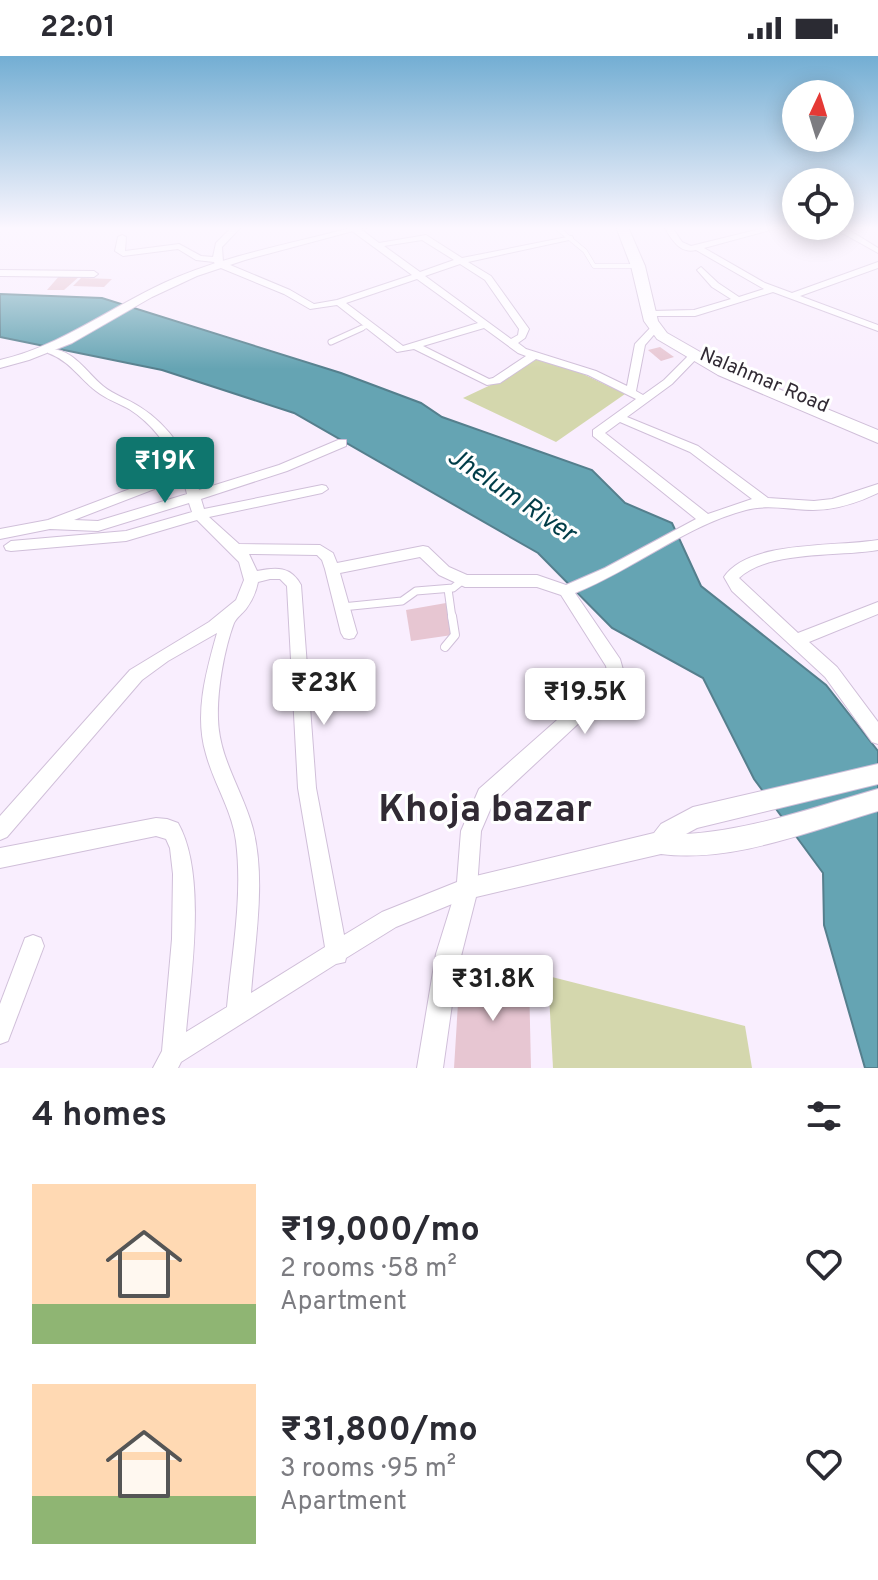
<!DOCTYPE html>
<html lang="en">
<head>
<meta charset="utf-8">
<style>
  :root { --surface:#fff; --page:#f7f7f7; --text:#2b2b33; --muted:#7c7c81; --accent:#0f766e }
  body { margin:0; font-family:Overpass,sans-serif; background:var(--page); color:var(--text); height:100vh; display:flex; flex-direction:column; font-size:30px; white-space:nowrap }
  * { box-sizing:border-box; margin:0 }
  p { font-size:26px; color:var(--muted) }
  .icon { flex:none; width:44px; height:44px; fill:none; stroke:currentColor; stroke-width:2; stroke-linecap:round; stroke-linejoin:round }
  .map { position:relative; height:1012px; overflow:hidden }
  .sheet { display:flex; flex-direction:column; background:var(--surface); flex:1 }
  .sheet>* { flex:none }
  .needle { width:52px; rotate:4deg }
  .buttons { position:absolute; left:782px; top:24px; display:grid; gap:16px }
  .buttons a { display:grid; place-items:center; width:72px; height:72px; border-radius:50%; background:var(--surface); box-shadow:0 4px 20px #0003; font-size:40px }
  .price { position:absolute; translate:-50% -68px; padding:0 18px; border-radius:8px; background:#fff; color:#222; font-size:26px; line-height:52px; filter:drop-shadow(0 2px 4px #0008) }
  .price::after { content:''; position:absolute; left:50%; top:48px; width:24px; height:18px; margin-left:-12px; background:inherit; clip-path:polygon(0 0,100% 0,50% 100%) }
  .price.active { background:var(--accent); color:#fff }
  ul { padding:0; list-style:none }
  li { display:flex; align-items:center; gap:24px; height:200px; padding:0 32px }
  li span { display:grid; place-items:center; flex:none; width:224px; height:160px; border-radius:0px; color:#555 }
  li>.icon { margin-inline-start:auto }
  span .icon { width:96px; height:96px; fill:#fffc; stroke-width:1 }
  li b { font-size:34px }
  h2 { display:flex; justify-content:space-between; align-items:center; height:96px; padding:0 32px; font-size:34px }
  .status { display:flex; justify-content:space-between; align-items:center; height:56px; padding:0 40px; background:var(--surface); direction:ltr }
  .status svg { height:22px; fill:currentColor }
  .map>svg:first-child { display:block }
  .green { fill:#d4d7ad }
  .water { fill:#65a4b3; stroke:#557f8d; stroke-width:2 }
  .building { fill:#e7c6d2 }
  .lines { fill:none; stroke-linecap:round; stroke-linejoin:round }
  .service-far3-casing { stroke:#d0bfd9; stroke-width:5 }
  .service-far2-casing { stroke:#d0bfd9; stroke-width:7 }
  .service-far1-casing { stroke:#d0bfd9; stroke-width:9 }
  .service-casing { stroke:#d0bfd9; stroke-width:10 }
  .minor-casing { stroke:#d0bfd9; stroke-width:2 }
  .tertiary-casing { stroke:#d0bfd9; stroke-width:2 }
  .primary-casing { stroke:#d0bfd9; stroke-width:2 }
  .service-far3 { stroke:#fff; stroke-width:4 }
  .service-far2 { stroke:#fff; stroke-width:5 }
  .service-far1 { stroke:#fff; stroke-width:7 }
  .service { stroke:#fff; stroke-width:8 }
  .minor { fill:#fff; fill-rule:evenodd }
  .tertiary { fill:#fff; fill-rule:evenodd }
  .primary { fill:#fff; fill-rule:evenodd }
  .labels { text-anchor:middle; dominant-baseline:central; stroke-width:6; stroke-linejoin:round; paint-order:stroke }
  .far-street-label { font-size:20px; fill:#312a34; stroke:#fff }
  .water-label { font-size:26px; font-style:italic; fill:#003d48; stroke:#fff }
  .near-district-label { font-size:38px; font-weight:bold; fill:#312a34; stroke:#fff }
</style>
</head>
<body>
<div class="status"><b>22:01</b><svg viewBox="0 0 49 12"><path d="M0 12V9h3v3zM5 12V6h3v6zM10 12V3h3v9zM15 12V0h3v12zM26 1h20v11H26zM47 4h2v5h-2z"/></svg></div>
<div class="map">
<svg width="878" height="1012" viewBox="0 0 878 1012">
  <rect width="100%" height="100%" fill="#f9eefe"/>
  <g class="green">
    <polygon points="536,301 556,305 625,338 556,386 463,342 497,326"/>
    <polygon points="548,920 745,970 752,1012 553,1012"/>
  </g>
  <polygon class="water" points="0,238 102,242 341,317 421,347 442,361 592,414 625,447 672,467 701,530 826,629 878,695 878,1012 865,1012 824,869 823,817 754,723 703,622 612,572 538,497 294,357 162,314 0,281"/>
  <g class="building">
    <polygon points="61,218 81,219 64,234 47,234"/>
    <polygon points="81,222 112,223 104,231 73,230"/>
    <polygon points="660,291 674,301 661,305 648,294"/>
    <polygon points="446,547 452,579 411,585 406,554"/>
    <polygon points="460,915 529,924 531,1012 454,1012"/>
  </g>
  <g class="lines">
    <defs>
      <g id="service-far3">
        <polyline points="556,171 585,195 594,210 638,210"/>
        <polyline points="357,274 367,270"/>
      </g>
      <polyline id="service-far2" points="331,286 362,272"/>
      <g id="service-far1">
        <polyline points="448,533 452,562"/>
        <polyline points="342,551 402,545 416,535 453,532 463,524"/>
      </g>
      <polyline id="service" points="445,591 455,579 452,560"/>
      <g id="minor">
        <path d="M232,171h9l-19,20 1,15 67,28 24,14 23,-4 75,-25 -60,-44v-4h6l21,16 47,-8 36,23 110,-22 1,2 -4,2 -101,22 23,14 38,53 -4,9 -7,5 8,6 70,22 31,15 8,-42 17,-18h6v4l-13,15 -9,46 7,4 21,-15 29,-29 9,2 -30,31 -45,33 71,29 70,52 46,3 18,-2 46,-15v9c-21,10 -42,17 -65,17 -22,0 -45,-6 -67,0 -59,15 -113,60 -171,83l45,66 5,18 -2,5 -130,121 -12,28 -4,57 -3,7 -78,32 -50,31 -1,4 -9,2 -155,98 -3,6h-25l9,-17 10,-112 1,-65 -3,-26 -4,-9 -10,-3 -156,32v-20l156,-30 11,1 11,4c29,51 13,152 8,209l41,-25c5,-54 16,-111 9,-166 -4,-31 -22,-57 -30,-87 -12,-40 0,-82 11,-121l-49,28 -26,19 -135,157 -7,3v-24l130,-146 79,-48 27,-22 8,-20 -5,-18 -42,-42 -71,21 -115,10 -5,-1 -2,-4 7,-5 115,-10 66,-19 -3,-9 -91,28 -48,-2 -50,10v-10l48,-9 132,-50c-12,-24 -27,-46 -51,-61 -11,-6 -23,-10 -33,-18 -17,-13 -26,-30 -48,-38v-4c25,-1 38,23 55,37 11,9 25,13 37,21 29,18 52,52 59,83l80,-25 59,-25h8v6l-59,25 -86,28 3,10 118,-24 4,1 2,3 -6,4 -113,24 30,27 81,1 13,8 4,10 86,-17 5,1 21,20 18,8h70l29,10 39,-17 91,-49 -103,-83v-6l43,-31 -48,-24 -52,-16 -36,24 -13,2 -73,-36 -17,3 -60,-47 -27,4 -26,-15 -68,-28 -2,-4 -18,-2 -18,-11 -55,7 -8,-5 3,-14 4,-2 4,2 -1,14 54,-7 22,12 12,1 3,-14zM422,184l32,20 -34,12 -36,-26zM460,208l25,16 34,49 -1,6 -7,4 -86,-63zM417,223l61,44 -75,23 -57,-43zM484,272l34,25 8,3 -33,22 -4,1 -66,-33zM620,366l70,30 62,47 -44,15 -103,-81zM183,422l4,16 -89,27 -24,-1zM249,498l68,1 5,5 3,9 16,64 3,5 5,1 5,-1 3,-5 -17,-60 80,-16 19,18 26,12h72l24,8 45,71 2,9 -129,114 -18,42 -4,51 -75,30 -38,23 -28,-147 -15,-203c-10,-19 -25,-18 -44,-14zM270,523h10l7,7 11,202 27,159 -74,46c4,-53 15,-113 2,-164 -10,-38 -34,-70 -35,-110 -1,-29 6,-69 16,-96 3,-6 8,-9 12,-14 6,-8 10,-17 12,-27z"/>
        <path d="M664,171h8l10,15 9,4 77,-19h13l-77,21 61,35 27,10 86,-31v6l-78,28 78,29v6l-105,-39 -78,24h-48l-2,-2 5,-3 44,-1 37,-11 -19,-12 -15,-17 4,-3 17,16 21,14 25,-8 -68,-39c-17,4 -24,-11 -32,-23z"/>
        <polygon points="808,171 849,174 878,192 878,197 844,178"/>
        <polygon points="0,214 94,215 98,218 94,221 0,220"/>
        <path d="M878,484v10c-39,7 -109,0 -139,28l59,55 80,-31v12l-69,28 28,25 41,55v22l-6,-2 -47,-65 -93,-86 -8,-14c24,-37 113,-30 154,-37z"/>
        <polygon points="33,879 41,882 44,890 8,985 0,988 0,948 25,882"/>
      </g>
      <g id="tertiary">
        <path d="M354,171h14l-123,33 -48,16 -45,21 -80,46 -43,17 -29,8v-8c61,-14 109,-52 166,-78 59,-27 125,-38 188,-55z"/>
        <path d="M878,708v20l-181,44 -11,6c66,-4 129,-27 192,-45v22c-69,20 -144,52 -217,43l-185,43 -20,79 -13,92h-26l19,-114 23,-74 195,-47 7,-9 32,-17z"/>
      </g>
      <polygon id="primary" points="616,171 628,171 645,210 658,265 667,277 730,313 878,374 878,387 718,319 657,283 644,265 631,210"/>
    </defs>
    <use href="#service-far3" class="service-far3-casing"/>
    <use href="#service-far2" class="service-far2-casing"/>
    <use href="#service-far1" class="service-far1-casing"/>
    <use href="#service" class="service-casing"/>
    <use href="#minor" class="minor-casing"/>
    <use href="#tertiary" class="tertiary-casing"/>
    <use href="#primary" class="primary-casing"/>
    <use href="#service-far3" class="service-far3"/>
    <use href="#service-far2" class="service-far2"/>
    <use href="#service-far1" class="service-far1"/>
    <use href="#service" class="service"/>
    <use href="#minor" class="minor"/>
    <use href="#tertiary" class="tertiary"/>
    <use href="#primary" class="primary"/>
  </g>
  <linearGradient id="sky" x2="0" y2="1"><stop stop-color="#73aed3"/><stop offset="0.55" stop-color="#fcf7ff"/><stop offset="1" stop-color="#fcf7ff" stop-opacity="0"/></linearGradient>
  <rect width="878" height="313" fill="url(#sky)"/>
  <g class="labels">
    <g class="far-street-label">
      <text transform="translate(764 325) rotate(23)">Nalahmar Road</text>
    </g>
    <g class="water-label">
      <text transform="translate(511 440) rotate(34)">Jhelum River</text>
    </g>
    <g class="near-district-label">
      <text x="485" y="755">Khoja bazar</text>
    </g>
  </g>
</svg>
<div class="buttons">
<a><svg class="needle" viewBox="-14 -14 28 28"><path d="M0-13l5 13h-10z" fill="#e53935"/><path d="M0 13l5-13h-10z" fill="#7c7c81"/></svg></a>
<a><svg class="icon" aria-label="locate" viewBox="0 0 24 24"><circle cx="12" cy="12" r="6"/><path d="M12 2v4M12 18v4M2 12h4M18 12h4"/></svg></a>
</div>
<b class="price active" style="left:165px;top:449px">₹19K</b>
<b class="price" style="left:324px;top:671px">₹23K</b>
<b class="price" style="left:585px;top:680px">₹19.5K</b>
<b class="price" style="left:493px;top:967px">₹31.8K</b>
</div>
<section class="sheet">
<h2>4 homes<svg class="icon" aria-label="filters" viewBox="0 0 24 24"><path d="M4 7h16M4 17h16"/><circle cx="9" cy="7" r="2"/><circle cx="15" cy="17" r="2"/></svg></h2>
<ul>
<li><span style="background:linear-gradient(#ffd9b3 75%,#8fb573 0)"><svg class="icon" aria-label="home" viewBox="0 0 24 24"><path d="M3 11l9-7 9 7M6 9v11h12V9"/></svg></span><div><b>₹19,000/mo</b><p>2 rooms · 58 m²</p><p>Apartment</p></div><svg class="icon" aria-label="heart" viewBox="0 0 24 24"><path d="M12 20l-8-8c-3-5 5-10 8-4 3-6 11-1 8 4z"/></svg></li>
<li><span style="background:linear-gradient(#ffd9b3 70%,#8fb573 0)"><svg class="icon" aria-label="home" viewBox="0 0 24 24"><path d="M3 11l9-7 9 7M6 9v11h12V9"/></svg></span><div><b>₹31,800/mo</b><p>3 rooms · 95 m²</p><p>Apartment</p></div><svg class="icon" aria-label="heart" viewBox="0 0 24 24"><path d="M12 20l-8-8c-3-5 5-10 8-4 3-6 11-1 8 4z"/></svg></li>
</ul>
</section>
</body>
</html>
